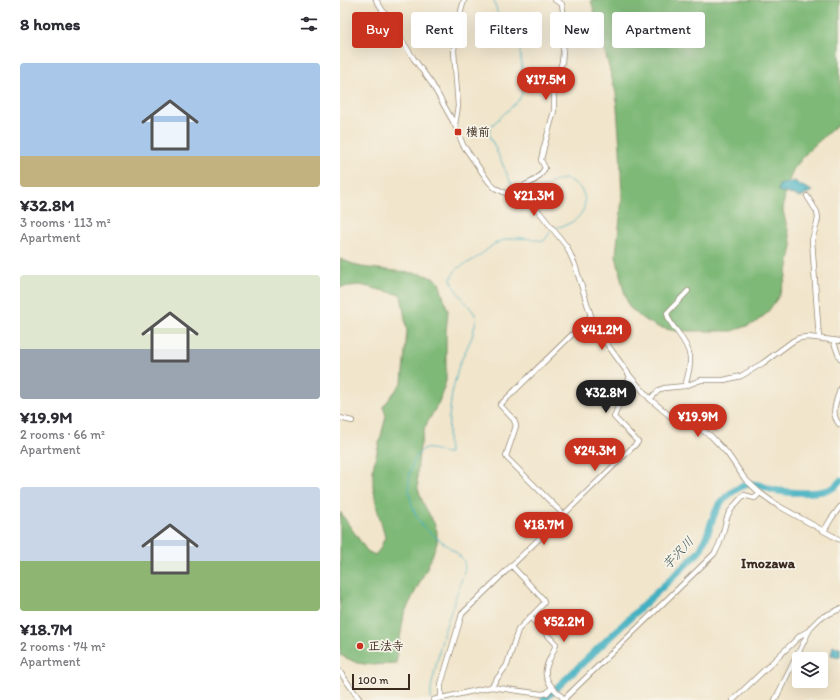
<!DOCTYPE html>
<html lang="en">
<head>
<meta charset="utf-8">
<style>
  :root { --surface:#fff; --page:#f7f7f7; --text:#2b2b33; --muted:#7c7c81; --accent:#c8321e }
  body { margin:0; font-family:Itim,"Klee One",sans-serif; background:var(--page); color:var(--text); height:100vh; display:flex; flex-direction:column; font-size:15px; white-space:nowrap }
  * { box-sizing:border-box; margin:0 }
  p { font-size:13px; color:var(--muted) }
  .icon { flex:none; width:22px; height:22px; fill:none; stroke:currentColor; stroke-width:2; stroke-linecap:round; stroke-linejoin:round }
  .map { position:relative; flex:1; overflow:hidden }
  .side { display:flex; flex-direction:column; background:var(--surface); width:340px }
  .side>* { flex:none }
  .banner { position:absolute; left:12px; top:12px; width:380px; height:36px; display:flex; gap:8px }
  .controls { position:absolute; left:452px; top:652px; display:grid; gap:8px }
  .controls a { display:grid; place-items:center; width:36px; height:36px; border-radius:4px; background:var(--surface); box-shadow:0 4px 16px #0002; font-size:20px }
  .scale { position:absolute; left:12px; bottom:10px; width:58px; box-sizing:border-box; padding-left:4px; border:2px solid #3b2a1e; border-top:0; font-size:11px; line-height:14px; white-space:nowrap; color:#3b2a1e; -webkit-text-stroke:3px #f7f3e8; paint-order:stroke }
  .price { position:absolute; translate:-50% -34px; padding:0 9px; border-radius:14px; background:var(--accent); color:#fff; font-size:13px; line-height:26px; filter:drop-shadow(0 1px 2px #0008) }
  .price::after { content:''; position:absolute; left:50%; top:24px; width:12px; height:9px; margin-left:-6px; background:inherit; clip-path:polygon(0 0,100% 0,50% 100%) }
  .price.active { background:#222; color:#fff }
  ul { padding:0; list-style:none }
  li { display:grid; align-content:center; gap:8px; height:212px; padding:0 20px }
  li span { display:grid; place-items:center; height:124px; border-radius:4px; color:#555 }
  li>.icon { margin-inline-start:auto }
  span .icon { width:72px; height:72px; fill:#fffc; stroke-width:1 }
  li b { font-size:17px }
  h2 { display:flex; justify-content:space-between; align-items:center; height:48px; padding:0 20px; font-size:17px }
  .tag { padding:0 14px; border-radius:4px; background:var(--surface); box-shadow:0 4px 16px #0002; font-size:14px; line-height:36px }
  .tag.active { background:var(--accent); color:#fff }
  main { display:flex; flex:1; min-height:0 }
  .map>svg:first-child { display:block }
  .forest { fill:#7fb978; stroke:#5d724b }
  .water { fill:#43b0c1; stroke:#3f6d70 }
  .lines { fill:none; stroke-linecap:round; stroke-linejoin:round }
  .stream { stroke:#43b0c1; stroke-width:1 }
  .river { stroke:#43b0c1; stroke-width:7 }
  .minor-casing { stroke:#968874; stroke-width:6 }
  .minor { stroke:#fff; stroke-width:4.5 }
  .poi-dot { fill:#c8321e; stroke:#f7f3e8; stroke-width:1.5 }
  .labels { text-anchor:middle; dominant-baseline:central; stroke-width:3.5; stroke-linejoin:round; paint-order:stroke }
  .poi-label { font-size:12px; font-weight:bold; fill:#3b2a1e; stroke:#f7f3e8; text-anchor:start }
  .water-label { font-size:13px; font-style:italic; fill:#3e5957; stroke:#f7f3e8 }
  .quarter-label { font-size:14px; font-weight:bold; fill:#3b2a1e; stroke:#f7f3e8 }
</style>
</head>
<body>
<main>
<section class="side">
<h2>8 homes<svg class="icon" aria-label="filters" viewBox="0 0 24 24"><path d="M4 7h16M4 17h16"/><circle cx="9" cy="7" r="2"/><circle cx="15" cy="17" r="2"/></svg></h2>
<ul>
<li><span style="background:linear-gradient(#a9c7e8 75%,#c2b280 0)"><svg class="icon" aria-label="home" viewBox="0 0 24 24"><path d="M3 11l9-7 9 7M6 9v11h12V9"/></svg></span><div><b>¥32.8M</b><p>3 rooms · 113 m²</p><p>Apartment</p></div></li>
<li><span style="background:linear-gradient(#dfe7d0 60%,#9aa5b1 0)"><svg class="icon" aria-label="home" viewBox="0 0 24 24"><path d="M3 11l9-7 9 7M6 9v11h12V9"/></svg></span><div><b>¥19.9M</b><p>2 rooms · 66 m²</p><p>Apartment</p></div></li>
<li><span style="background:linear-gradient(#c9d6e8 60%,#8fb573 0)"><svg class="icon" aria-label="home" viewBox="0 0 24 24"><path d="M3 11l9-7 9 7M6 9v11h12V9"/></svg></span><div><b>¥18.7M</b><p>2 rooms · 74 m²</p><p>Apartment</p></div></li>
</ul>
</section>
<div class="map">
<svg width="500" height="700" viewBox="0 0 500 700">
  <rect width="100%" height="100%" fill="#f7f3e8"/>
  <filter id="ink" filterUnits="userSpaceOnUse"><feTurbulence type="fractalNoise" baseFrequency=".025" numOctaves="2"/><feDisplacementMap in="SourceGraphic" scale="8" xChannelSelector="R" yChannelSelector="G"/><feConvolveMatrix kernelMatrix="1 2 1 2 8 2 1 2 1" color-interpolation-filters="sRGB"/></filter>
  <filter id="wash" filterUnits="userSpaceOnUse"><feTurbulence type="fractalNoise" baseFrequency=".012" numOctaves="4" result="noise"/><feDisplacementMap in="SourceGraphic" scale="16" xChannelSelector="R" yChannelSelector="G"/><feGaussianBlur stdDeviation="0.9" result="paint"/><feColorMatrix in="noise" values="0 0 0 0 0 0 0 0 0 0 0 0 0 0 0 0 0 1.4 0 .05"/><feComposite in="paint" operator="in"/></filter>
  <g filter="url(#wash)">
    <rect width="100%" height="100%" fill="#f1e5cb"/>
    <g class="forest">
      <polygon points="251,0 500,0 500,126 499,123 468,151 453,170 445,192 443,211 452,246 446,277 439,296 427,313 415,323 393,331 335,331 318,327 303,319 289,307 283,288 276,255 282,199 280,148 276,93"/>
      <polygon points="0,259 21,267 82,274 95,279 99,283 108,311 106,332 106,381 99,402 85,427 79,452 77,475 78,489 83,503 94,523 97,531 97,543 87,568 64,614 56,663 33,665 17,663 0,655 0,512 27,551 35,555 40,549 45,537 37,508 33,486 33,468 46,416 43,407 62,382 67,331 61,295 20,285 0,287"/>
    </g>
    <g class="water">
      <path d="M455,181c4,5 11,6 17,10l-11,6 -23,-6 1,-6z"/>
      <polygon points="493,646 500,647 500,657 491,655"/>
    </g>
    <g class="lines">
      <g class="stream">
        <polyline points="154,0 159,19 164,27 175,36 179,43 183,78 182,94 178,101 151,126 149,134 171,183 176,187 183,189"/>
        <path d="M186,189c5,0 9,0 13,-1 8,-1 21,-12 30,-8 21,9 21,33 1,43 -5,3 -10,3 -15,5"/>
        <path d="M91,699v-11l12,-53 22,-66 -1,-8 -7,-8 -32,-24c-18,-21 -24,-60 -2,-80 9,-2 17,4 26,4l-1,-16 1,-20 3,-24 7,-28 13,-28 4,-16 -1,-7 -20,-25 -4,-10c5,-14 11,-12 22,-19 7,-4 13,-10 20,-15 16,-10 33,-7 51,-4l7,-10"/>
      </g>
      <path class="river" d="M204,700l154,-147c13,-17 11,-40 28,-56 7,-6 17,-14 27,-13 6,0 14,4 20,6 14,3 41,4 55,0 5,-1 9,-5 12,-9"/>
    </g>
  </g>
  <g filter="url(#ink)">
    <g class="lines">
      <defs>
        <g id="minor">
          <polyline points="36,0 74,59 92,84 115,125 123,145 149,182 155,188 168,194 184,199 193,204 227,247 235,265 251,316 257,330 290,376 310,399 330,416 357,427 371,436 387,453 405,479 420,493 437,505 500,540"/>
          <polyline points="115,125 118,106 114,51 116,30 124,0"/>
          <polyline points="467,196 477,212 478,218 477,223 472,240 479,338"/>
          <path d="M184,199l1,-14c10,-4 15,-8 20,-17l-4,-8 3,-13 10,-36v-25l8,-24 1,-10 1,-34 -2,-14 -7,-4"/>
          <polyline points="493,340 500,359"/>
          <path d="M345,386c8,-26 8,-34 -9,-56 -4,-5 -8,-10 -9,-17l21,-22"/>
          <path d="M500,388c-3,14 -11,25 0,37"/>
          <polyline points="310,399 319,390 324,388 345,386 361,380 384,380 401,376 423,363 453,341 459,338 468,337 500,341"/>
          <polyline points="0,418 12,421"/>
          <polyline points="224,515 167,458 166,456 176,426 174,420 160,405 251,316"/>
          <polyline points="484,531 491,519 500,507"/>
          <path d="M190,617l26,27c-5,17 -18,26 -4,43"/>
          <polyline points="0,672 20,700"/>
          <polyline points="151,687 167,665 178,630 204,603 203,599 172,566"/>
          <polyline points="101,698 101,684 122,614 298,442 274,417 290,376"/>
          <polyline points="93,700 151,687 202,694 207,693 212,687 225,700"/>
          <path d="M223,700l151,-146c9,-12 9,-26 14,-39 4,-8 10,-14 16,-20l11,3 5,-5"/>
          <polyline points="393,700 461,635 468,631"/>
          <polyline points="435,700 471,627 480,618 500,609"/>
        </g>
      </defs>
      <use href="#minor" class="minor-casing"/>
      <use href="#minor" class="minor"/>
    </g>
  </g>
  <g class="poi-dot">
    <rect x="114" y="128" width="8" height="8" rx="2"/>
    <circle cx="20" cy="646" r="4"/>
  </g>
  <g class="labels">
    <g class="poi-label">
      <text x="126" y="132">横前</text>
      <text x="28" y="646">正法寺</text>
    </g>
    <g class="water-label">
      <text transform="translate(338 553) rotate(-47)">芋沢川</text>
    </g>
    <g class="quarter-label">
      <text x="428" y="563">Imozawa</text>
    </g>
  </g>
</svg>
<div class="controls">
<a><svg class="icon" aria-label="layers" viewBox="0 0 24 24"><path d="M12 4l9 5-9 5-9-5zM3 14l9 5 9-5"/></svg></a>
</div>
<div class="scale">100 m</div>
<b class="price" style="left:206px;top:101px">¥17.5M</b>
<b class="price" style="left:194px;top:217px">¥21.3M</b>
<b class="price" style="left:262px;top:351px">¥41.2M</b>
<b class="price active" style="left:266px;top:414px">¥32.8M</b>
<b class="price" style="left:358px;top:438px">¥19.9M</b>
<b class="price" style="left:255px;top:472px">¥24.3M</b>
<b class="price" style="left:204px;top:546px">¥18.7M</b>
<b class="price" style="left:224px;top:643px">¥52.2M</b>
<div class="banner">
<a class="tag active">Buy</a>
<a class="tag">Rent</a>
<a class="tag">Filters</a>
<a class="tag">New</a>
<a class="tag">Apartment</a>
</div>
</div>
</main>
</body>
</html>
